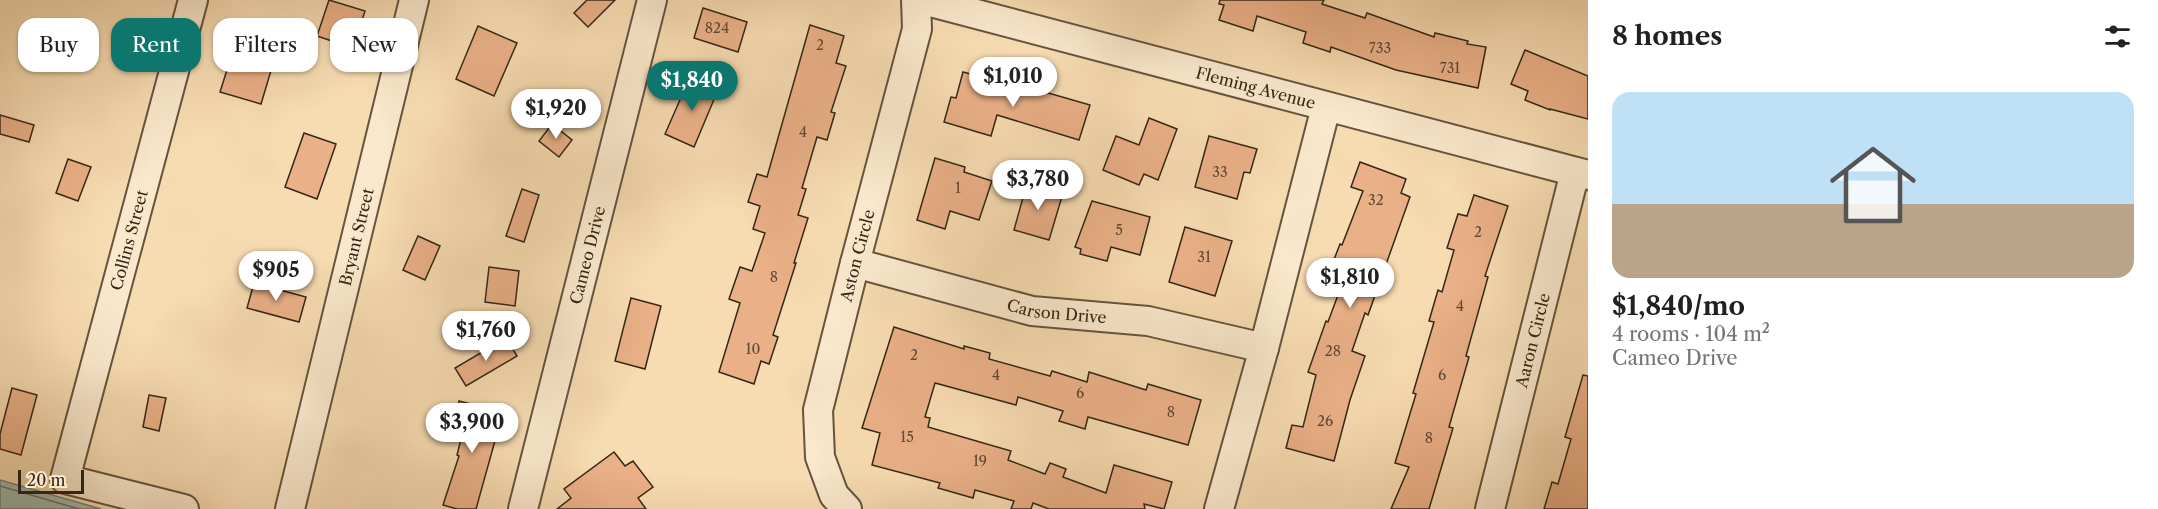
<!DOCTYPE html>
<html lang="en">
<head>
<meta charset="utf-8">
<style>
  :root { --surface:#fff; --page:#f6f6f6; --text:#202124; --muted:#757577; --accent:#0f766e }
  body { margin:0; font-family:"Libre Caslon Text",serif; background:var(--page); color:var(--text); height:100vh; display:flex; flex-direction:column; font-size:22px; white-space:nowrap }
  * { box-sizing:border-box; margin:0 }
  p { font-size:20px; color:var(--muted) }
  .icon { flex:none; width:33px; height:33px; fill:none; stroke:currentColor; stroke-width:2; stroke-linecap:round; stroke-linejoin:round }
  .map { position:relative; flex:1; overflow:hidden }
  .sheet { display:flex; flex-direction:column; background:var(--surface); width:570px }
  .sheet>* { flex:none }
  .banner { position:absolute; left:18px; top:18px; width:570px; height:54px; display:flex; gap:12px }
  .scale { position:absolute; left:18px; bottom:15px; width:66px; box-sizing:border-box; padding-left:6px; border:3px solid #342718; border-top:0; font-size:16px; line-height:21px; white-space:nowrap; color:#342718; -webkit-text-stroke:4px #fae8cc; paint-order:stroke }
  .price { position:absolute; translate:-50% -51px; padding:0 14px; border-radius:21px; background:#fff; color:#222; font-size:20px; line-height:39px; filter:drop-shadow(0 2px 3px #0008) }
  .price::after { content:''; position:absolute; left:50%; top:36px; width:18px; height:14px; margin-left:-9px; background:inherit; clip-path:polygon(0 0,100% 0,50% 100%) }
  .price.selected { background:var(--accent); color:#fff }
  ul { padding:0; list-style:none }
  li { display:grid; align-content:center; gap:12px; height:318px; padding:0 24px }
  li span { display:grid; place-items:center; height:186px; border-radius:18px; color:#555 }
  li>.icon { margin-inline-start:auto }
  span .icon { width:108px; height:108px; fill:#fffc; stroke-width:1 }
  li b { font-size:26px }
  h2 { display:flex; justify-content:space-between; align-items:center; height:72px; padding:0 24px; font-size:26px }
  .pill { padding:0 21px; border-radius:18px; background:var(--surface); box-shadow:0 2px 4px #0004; font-size:21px; line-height:54px }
  .pill.selected { background:var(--accent); color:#fff }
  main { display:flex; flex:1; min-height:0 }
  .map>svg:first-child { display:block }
  .water { fill:#9ebab2; stroke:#747f74; stroke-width:1.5 }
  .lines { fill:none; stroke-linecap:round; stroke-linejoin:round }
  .shore { stroke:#697065; stroke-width:1.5 }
  .building { fill:#eab087; stroke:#342718; stroke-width:1.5 }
  .minor-casing { stroke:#65543e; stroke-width:32 }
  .minor { stroke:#fae8cc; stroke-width:28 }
  .labels { text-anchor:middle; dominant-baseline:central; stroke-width:4.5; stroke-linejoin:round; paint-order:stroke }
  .number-label { font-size:14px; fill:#624934 }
  .street-label { font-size:16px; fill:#342718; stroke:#fae8cc }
</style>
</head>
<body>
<main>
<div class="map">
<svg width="1588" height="509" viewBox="0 0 1588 509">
  <rect width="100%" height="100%" fill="#f7dbb1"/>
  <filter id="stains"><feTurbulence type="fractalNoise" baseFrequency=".00333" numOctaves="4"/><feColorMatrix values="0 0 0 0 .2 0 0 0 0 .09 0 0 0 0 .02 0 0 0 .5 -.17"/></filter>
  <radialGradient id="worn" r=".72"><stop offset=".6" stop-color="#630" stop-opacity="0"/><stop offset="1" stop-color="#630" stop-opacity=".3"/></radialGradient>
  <polygon class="water" points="0,480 101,509 0,509"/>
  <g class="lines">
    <polyline class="shore" points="0,486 79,509"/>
  </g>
  <g class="building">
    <polygon points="329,0 365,11 353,48 317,36"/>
    <polygon points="587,0 615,0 588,27 574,13"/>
    <polygon points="1220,0 1324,0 1322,4 1365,18 1367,13 1434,37 1435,33 1468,41 1467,44 1486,47 1478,88 1396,70 1331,47 1330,52 1303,43 1306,32 1257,16 1253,31 1219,20 1224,5 1219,4"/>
    <polygon points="703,8 747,22 738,52 694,38"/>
    <polygon points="810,25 844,36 836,63 846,66 831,112 835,113 827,140 817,137 802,188 806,189 798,215 808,218 794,263 796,263 773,335 778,337 769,364 761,361 754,384 719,372 740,303 729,299 740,267 752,271 765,233 753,229 760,206 748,202 757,174 767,177"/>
    <polygon points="478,26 517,43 494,96 456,79"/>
    <polygon points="1525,50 1588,76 1588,119 1550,109 1550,110 1525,100 1528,91 1511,84"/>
    <polygon points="233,51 273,64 261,104 220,92"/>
    <polygon points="963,72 1031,90 1031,88 1090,105 1079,140 997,115 991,136 944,122 951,97 956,98"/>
    <polygon points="690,77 718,90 694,147 665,134"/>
    <polygon points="0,115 34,125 29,142 0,134"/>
    <polygon points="1149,118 1177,129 1158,180 1144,174 1139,185 1103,170 1116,136 1139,145"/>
    <polygon points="552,124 572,140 559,157 539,141"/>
    <polygon points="304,133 336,144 317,199 285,187"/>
    <polygon points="1209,136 1257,149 1250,173 1244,172 1237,199 1195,187"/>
    <polygon points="935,158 965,167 964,172 992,181 979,220 950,211 945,229 917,220"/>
    <polygon points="68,159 91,167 78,201 56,193"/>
    <polygon points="1360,162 1406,179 1401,193 1410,197 1368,315 1365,313 1352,351 1365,356 1350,400 1334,461 1286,448 1292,425 1303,427 1316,375 1308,372 1326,321 1328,322 1345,276 1330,270 1340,244 1342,245 1363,191 1351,187"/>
    <polygon points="1027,183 1063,193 1049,240 1014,230"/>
    <polygon points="522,189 539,195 524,242 506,236"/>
    <polygon points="1474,195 1508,206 1485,276 1488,277 1466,356 1469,357 1449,427 1453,428 1429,509 1391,509 1409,467 1395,463 1416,394 1413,393 1434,322 1429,321 1438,290 1442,292 1454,250 1447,248 1458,214 1467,216"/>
    <polygon points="1092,201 1150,217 1140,255 1111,247 1107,261 1080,254 1081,249 1075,247"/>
    <polygon points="1185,227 1232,241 1215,296 1169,282"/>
    <polygon points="418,236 440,246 425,280 403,270"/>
    <polygon points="489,267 519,271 515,306 485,302"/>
    <polygon points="254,283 306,297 299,322 247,308"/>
    <polygon points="631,298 661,306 645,369 615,361"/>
    <polygon points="894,327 964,349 964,346 990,353 989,359 1050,376 1052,371 1087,382 1089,372 1146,390 1148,384 1201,400 1188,445 1088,417 1085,429 1059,421 1063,411 1018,397 1016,405 935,383 925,417 930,418 928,427 1011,451 1008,460 1045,474 1050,463 1066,469 1063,477 1106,493 1114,465 1172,482 1164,509 1144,504 1145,509 1049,509 1033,503 1031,509 1011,509 1014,501 975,490 973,498 938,488 940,483 872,465 880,433 862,428"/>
    <polygon points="506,338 517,356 466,386 455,368"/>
    <polygon points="1583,375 1588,376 1588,509 1544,509 1552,482 1558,484 1571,439 1565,437"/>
    <polygon points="12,388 37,395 21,455 0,449 0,434"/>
    <polygon points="149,395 166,398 159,431 143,427"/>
    <polygon points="459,401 503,412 476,509 457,509 443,505 459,456 457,455 462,435 451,432"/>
    <polygon points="614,452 625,466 633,461 653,487 638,498 646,509 557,509 571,498 564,489"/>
  </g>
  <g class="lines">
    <defs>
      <g id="minor">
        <path id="s1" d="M923,0l665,175"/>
        <path id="s2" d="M855,263l177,48 116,10 116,27"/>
        <path id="s3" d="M184,509l-119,-30 128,-479"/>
        <path id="s4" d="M290,509l124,-509"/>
        <path id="s5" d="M523,509l129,-509"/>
        <path id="s6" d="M847,509l-13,-14 -14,-38 -2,-47 37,-147 62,-234 -1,-29"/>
        <polyline points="1219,509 1264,348 1326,107"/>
        <path id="s7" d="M1490,509l85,-337"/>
      </g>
    </defs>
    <use href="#minor" class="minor-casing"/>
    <use href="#minor" class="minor"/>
  </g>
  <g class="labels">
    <g class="number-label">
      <text x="717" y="28">824</text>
      <text x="820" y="45">2</text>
      <text x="1380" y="48">733</text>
      <text x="1450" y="68">731</text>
      <text x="803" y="132">4</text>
      <text x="1220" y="172">33</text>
      <text x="958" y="188">1</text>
      <text x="1376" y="200">32</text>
      <text x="1119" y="230">5</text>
      <text x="1478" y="232">2</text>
      <text x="1204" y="257">31</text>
      <text x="774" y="277">8</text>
      <text x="1460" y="306">4</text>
      <text x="753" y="349">10</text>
      <text x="1333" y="351">28</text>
      <text x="914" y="355">2</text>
      <text x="996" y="375">4</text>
      <text x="1442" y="375">6</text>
      <text x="1080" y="393">6</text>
      <text x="1171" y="412">8</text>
      <text x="1325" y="421">26</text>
      <text x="907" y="437">15</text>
      <text x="1429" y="438">8</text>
      <text x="980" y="461">19</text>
    </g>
    <g class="street-label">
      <text stroke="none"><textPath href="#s1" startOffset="344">Fleming Avenue</textPath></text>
      <text stroke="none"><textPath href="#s4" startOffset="280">Bryant Street</textPath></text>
      <text stroke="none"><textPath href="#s3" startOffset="370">Collins Street</textPath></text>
      <text stroke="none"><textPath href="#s5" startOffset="262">Cameo Drive</textPath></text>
      <text stroke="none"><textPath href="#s6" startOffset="266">Aston Circle</textPath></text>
      <text stroke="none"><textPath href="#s2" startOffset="208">Carson Drive</textPath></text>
      <text stroke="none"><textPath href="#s7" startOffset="174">Aaron Circle</textPath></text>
    </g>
  </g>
  <rect width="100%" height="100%" filter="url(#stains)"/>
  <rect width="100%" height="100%" fill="url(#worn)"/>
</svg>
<div class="scale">20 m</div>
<b class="price" style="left:1013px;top:108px">$1,010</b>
<b class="price selected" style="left:692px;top:112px">$1,840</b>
<b class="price" style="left:556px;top:140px">$1,920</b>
<b class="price" style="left:1038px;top:211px">$3,780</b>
<b class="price" style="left:276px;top:302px">$905</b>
<b class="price" style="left:1350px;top:309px">$1,810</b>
<b class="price" style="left:486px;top:362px">$1,760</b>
<b class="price" style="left:472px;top:454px">$3,900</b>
<div class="banner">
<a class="pill">Buy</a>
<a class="pill selected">Rent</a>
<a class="pill">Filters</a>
<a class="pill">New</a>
</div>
</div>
<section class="sheet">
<h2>8 homes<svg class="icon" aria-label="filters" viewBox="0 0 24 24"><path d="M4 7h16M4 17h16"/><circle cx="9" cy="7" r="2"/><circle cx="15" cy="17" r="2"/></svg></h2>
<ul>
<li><span style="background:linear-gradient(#bfe0f5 60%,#b9a48a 0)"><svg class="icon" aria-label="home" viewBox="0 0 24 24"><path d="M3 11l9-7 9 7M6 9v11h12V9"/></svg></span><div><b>$1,840/mo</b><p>4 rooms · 104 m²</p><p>Cameo Drive</p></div></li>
</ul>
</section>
</main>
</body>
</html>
